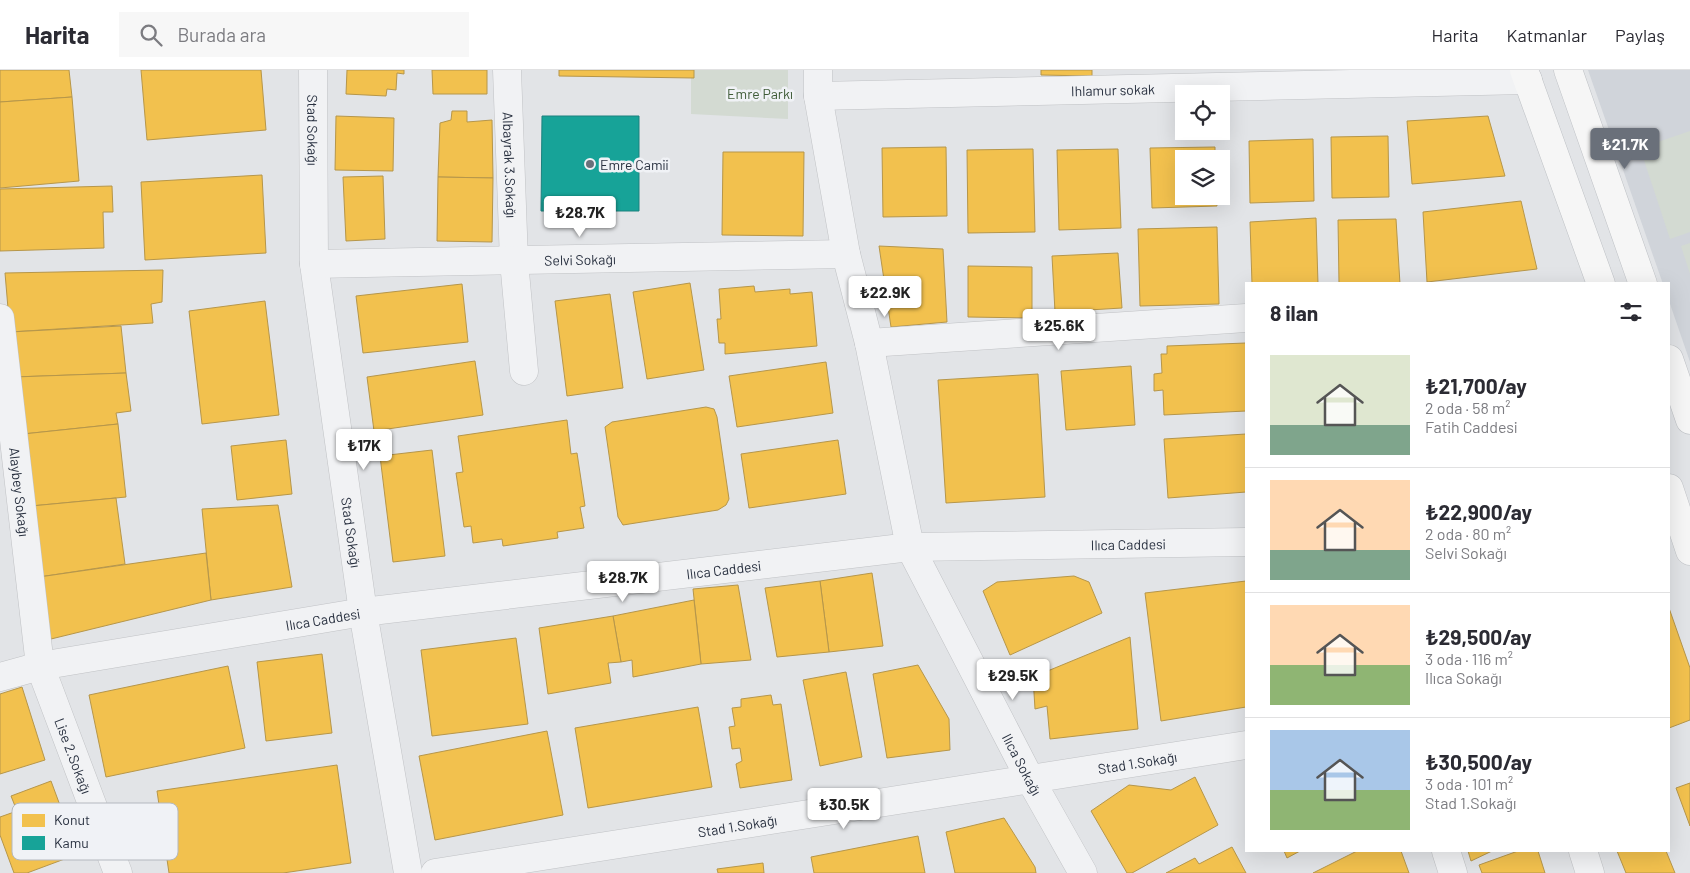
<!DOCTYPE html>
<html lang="tr">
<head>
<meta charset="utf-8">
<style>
  :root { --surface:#fff; --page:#f7f7f7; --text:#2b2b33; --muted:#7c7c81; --line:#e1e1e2; --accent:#6a707a }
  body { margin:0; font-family:Barlow,sans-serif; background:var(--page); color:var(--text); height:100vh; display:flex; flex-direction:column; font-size:19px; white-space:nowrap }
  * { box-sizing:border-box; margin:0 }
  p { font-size:16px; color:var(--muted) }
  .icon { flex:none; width:28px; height:28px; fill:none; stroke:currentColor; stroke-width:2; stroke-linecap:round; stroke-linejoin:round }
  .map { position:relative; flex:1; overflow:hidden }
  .sheet { position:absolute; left:1245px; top:212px; width:425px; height:570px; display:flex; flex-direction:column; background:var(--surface); border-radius:0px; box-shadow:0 5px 20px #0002 }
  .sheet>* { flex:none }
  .fabs { position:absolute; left:1175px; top:15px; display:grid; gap:10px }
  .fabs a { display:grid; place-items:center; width:55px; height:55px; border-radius:0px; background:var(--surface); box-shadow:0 5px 20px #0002; font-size:25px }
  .price { position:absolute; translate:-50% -42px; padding:0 11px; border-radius:5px; background:#fff; color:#222; font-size:16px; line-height:32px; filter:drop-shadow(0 1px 2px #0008) }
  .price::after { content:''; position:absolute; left:50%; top:30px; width:15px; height:11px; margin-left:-8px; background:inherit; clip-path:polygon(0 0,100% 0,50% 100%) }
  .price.on { background:var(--accent); color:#fff }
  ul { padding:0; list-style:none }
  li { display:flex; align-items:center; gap:15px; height:125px; padding:0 25px }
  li+li { border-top:1px solid var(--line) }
  li span { display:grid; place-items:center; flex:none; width:140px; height:100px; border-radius:0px; color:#555 }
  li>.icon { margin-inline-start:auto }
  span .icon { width:60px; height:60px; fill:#fffc; stroke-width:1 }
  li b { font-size:21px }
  h2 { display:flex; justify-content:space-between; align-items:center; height:60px; padding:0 25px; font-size:21px }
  header { display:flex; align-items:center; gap:30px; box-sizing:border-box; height:70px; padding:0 25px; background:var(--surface); border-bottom:1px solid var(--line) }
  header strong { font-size:24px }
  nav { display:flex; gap:28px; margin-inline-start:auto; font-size:18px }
  .search { width:350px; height:45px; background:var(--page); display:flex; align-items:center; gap:12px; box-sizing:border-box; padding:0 18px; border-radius:0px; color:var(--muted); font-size:19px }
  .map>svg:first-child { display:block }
  .built { fill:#d0d4da }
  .green { fill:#d3dad2 }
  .homes { fill:#f2c14e; stroke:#b6964a }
  .public { fill:#17a398; stroke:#1c817e }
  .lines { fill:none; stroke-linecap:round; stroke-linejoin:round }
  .minor-casing { stroke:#c0c2c5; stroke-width:29 }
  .major-casing { stroke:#bec1c5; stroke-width:29 }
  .minor { stroke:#f1f2f4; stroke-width:28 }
  .major { stroke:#f6f6f6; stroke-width:28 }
  .poi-dot { fill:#6a707a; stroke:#f0f2f6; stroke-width:2 }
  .labels { text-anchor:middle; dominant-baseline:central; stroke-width:5; stroke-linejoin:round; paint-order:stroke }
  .street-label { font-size:14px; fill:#293140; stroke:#f0f2f6 }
  .park-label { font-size:14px; fill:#3e5b37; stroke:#f0f2f6 }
  .poi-label { font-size:14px; fill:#293140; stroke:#f0f2f6; text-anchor:start }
  .key { fill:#f0f2f6; stroke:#b4b8bf; stroke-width:1 }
  .key-label { font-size:14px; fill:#293140 }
</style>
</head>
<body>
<header>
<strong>Harita</strong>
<div class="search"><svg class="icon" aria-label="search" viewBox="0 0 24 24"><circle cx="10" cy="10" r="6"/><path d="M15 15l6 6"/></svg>Burada ara</div>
<nav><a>Harita</a><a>Katmanlar</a><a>Paylaş</a></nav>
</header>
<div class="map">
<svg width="1690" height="803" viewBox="0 0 1690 803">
  <rect width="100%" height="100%" fill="#e2e4e7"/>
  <polygon class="built" points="1588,0 1690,0 1690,292 1669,231 1669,214 1663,214"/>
  <g class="green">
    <polygon points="691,0 788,0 788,49 691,44"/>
    <polygon points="1690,61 1690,162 1670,169 1640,78"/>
    <polygon points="1690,173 1690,204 1681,176"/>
  </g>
  <g class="homes">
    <polygon points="0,0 69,0 72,27 0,32"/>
    <polygon points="141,0 261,0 266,60 147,70"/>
    <polygon points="347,0 404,0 404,4 397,3 396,20 387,19 386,26 346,24"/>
    <polygon points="432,0 487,0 487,24 433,24"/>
    <polygon points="559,0 694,0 694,8 559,6"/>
    <polygon points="1041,0 1092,0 1092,6 1041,5"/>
    <polygon points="72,27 79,111 0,118 0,32"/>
    <polygon points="452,41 467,41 467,52 492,50 493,108 438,107 440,53 451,50"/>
    <polygon points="336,46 394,48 393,101 335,100"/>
    <polygon points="1488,46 1505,106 1412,114 1407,51"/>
    <polygon points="1388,66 1389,127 1332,128 1331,67"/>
    <polygon points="1313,69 1314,131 1250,133 1249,71"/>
    <polygon points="946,77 947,146 883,147 882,78"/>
    <polygon points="1215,77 1215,89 1184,89 1184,126 1216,126 1217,136 1152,138 1150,78"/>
    <polygon points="1033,79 1035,162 968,163 967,80"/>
    <polygon points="1118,79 1121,158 1059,160 1057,80"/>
    <polygon points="723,82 804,82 803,166 722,165"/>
    <polygon points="262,105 266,183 145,190 141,112"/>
    <polygon points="383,106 385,169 346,171 343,107"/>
    <polygon points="438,107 493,108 492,172 437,171"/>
    <polygon points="112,116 113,142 103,142 104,178 0,181 0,119"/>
    <polygon points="1521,131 1537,199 1427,212 1423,142"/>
    <polygon points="1316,148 1318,214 1252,214 1250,152"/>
    <polygon points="1396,149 1400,214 1339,214 1338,150"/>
    <polygon points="1217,157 1219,234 1140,236 1138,159"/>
    <polygon points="879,176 943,179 947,252 891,257"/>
    <polygon points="1118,183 1122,238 1055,242 1052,186"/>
    <polygon points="968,196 1032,197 1032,248 968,247"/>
    <polygon points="163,200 162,232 151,234 153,253 10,262 5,203"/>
    <polygon points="690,213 704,300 647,309 633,222"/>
    <polygon points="462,214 468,272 363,283 356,226"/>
    <polygon points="754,216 755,222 790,219 790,224 812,222 817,276 725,284 725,273 719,273 717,249 721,249 719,219"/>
    <polygon points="610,224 623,318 567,326 555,231"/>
    <polygon points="265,231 279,345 202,354 189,241"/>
    <polygon points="121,256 126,303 14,307 10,262"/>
    <polygon points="1246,273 1246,341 1164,345 1163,320 1154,321 1154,304 1162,303 1161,284 1167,284 1167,276"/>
    <polygon points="475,291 483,345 374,361 367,307"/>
    <polygon points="826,292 833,343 737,357 729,306"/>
    <polygon points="1131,296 1135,355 1066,360 1061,301"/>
    <polygon points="126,303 131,341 116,343 118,354 23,364 14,307"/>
    <polygon points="1038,304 1045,427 946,433 938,310"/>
    <polygon points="706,337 714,339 717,347 729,429 726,435 718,440 623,455 618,447 605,357 612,352"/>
    <polygon points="567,350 571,384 577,383 585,436 580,437 584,458 557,462 558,468 503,476 502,469 473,473 471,456 464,457 456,403 463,402 458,366"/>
    <polygon points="118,354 126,427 31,436 23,364"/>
    <polygon points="1246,364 1246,422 1168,428 1164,369"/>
    <polygon points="286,370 292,424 237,430 231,376"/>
    <polygon points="838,370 846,424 749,438 741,384"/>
    <polygon points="432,380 445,486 393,492 380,386"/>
    <polygon points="116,428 125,494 39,507 31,436"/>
    <polygon points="278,435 292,517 211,530 202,439"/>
    <polygon points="206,483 211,530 51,569 39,507"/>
    <polygon points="872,503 883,576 829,582 820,511"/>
    <polygon points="1074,506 1089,512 1102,543 1010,585 983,521 997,512"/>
    <polygon points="820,511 829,582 777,587 765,518"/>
    <polygon points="1246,511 1246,637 1161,651 1145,523"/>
    <polygon points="738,515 751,590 701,594 693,519"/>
    <polygon points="694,530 701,594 633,607 632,590 621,592 613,546"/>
    <polygon points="1669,538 1690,598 1690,650 1669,658"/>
    <polygon points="613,546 621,592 608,593 611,613 548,624 539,558"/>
    <polygon points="1130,567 1138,659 1050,669 1047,636 1035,639 1033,607"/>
    <polygon points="516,568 528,654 432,666 421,580"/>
    <polygon points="322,584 332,663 266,671 257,592"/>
    <polygon points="918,595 949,649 950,680 887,688 873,604"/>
    <polygon points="228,596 245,678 106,707 89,625"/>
    <polygon points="846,602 862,687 820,696 803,610"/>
    <polygon points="22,617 45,690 0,704 0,624"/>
    <polygon points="771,625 773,635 781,634 792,710 740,718 736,694 742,691 740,678 732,679 729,657 735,656 732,638 741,637 741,629"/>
    <polygon points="698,637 712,717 588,738 575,658"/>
    <polygon points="547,661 563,745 435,770 419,686"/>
    <polygon points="337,695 351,793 283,803 169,803 157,721"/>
    <polygon points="1195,707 1218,755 1132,803 1127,803 1091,741 1129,715 1171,720"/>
    <polygon points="51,711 78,784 27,803 14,803 0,765 0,747 17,741 11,726"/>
    <polygon points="1690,713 1690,756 1676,718"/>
    <polygon points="1004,748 1035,797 1036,803 955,803 946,762"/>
    <polygon points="918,766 925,803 814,803 811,787"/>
    <polygon points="1232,777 1246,803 1166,803 1195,788 1199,794"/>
    <polygon points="1284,781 1300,781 1287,788"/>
    <polygon points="1357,781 1401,781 1409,803 1313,803"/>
    <polygon points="1468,781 1492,781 1471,791"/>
    <polygon points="1518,781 1538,781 1545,803 1482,803 1479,795"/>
    <polygon points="1617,781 1666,781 1675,803 1626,803"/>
    <polygon points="763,793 764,803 718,803 717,799"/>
  </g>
  <polygon class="public" points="542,46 639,46 639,141 541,141"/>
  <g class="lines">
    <defs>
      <g id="minor">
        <path id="s1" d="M313,0l1,194 49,348 45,261"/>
        <path id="s2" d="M507,0l7,191 10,110"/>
        <path id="s3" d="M818,0v26l28,158 23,89 41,204 120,232 53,94"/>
        <path id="s4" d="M818,26l710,-16"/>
        <path id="s5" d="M314,194l532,-10"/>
        <path id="s6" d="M0,248l40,348 78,207"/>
        <polyline points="869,273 1246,248"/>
        <path id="s7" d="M0,607l40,-11 323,-54 547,-65 336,-5"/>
        <polyline points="1446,781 1453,803"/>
        <polyline points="1583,781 1590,803"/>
        <path id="s8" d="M435,803l811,-128"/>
      </g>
      <g id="major">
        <polyline points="1524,0 1601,214"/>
        <polyline points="1568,0 1643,214"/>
        <polyline points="1669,289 1690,350"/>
        <polyline points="1669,418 1690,481"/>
      </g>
    </defs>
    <use href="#minor" class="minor-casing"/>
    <use href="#major" class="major-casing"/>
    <use href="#minor" class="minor"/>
    <use href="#major" class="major"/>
  </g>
  <circle class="poi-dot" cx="590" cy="94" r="5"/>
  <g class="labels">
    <g class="street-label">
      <text stroke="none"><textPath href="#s4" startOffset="295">Ihlamur sokak</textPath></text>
      <text stroke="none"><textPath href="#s1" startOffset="60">Stad Sokağı</textPath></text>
      <text stroke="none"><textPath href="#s2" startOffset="95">Albayrak 3.Sokağı</textPath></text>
      <text stroke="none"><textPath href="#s5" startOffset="266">Selvi Sokağı</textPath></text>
      <text stroke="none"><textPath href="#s6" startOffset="175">Alaybey Sokağı</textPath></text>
      <text stroke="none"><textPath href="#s1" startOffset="465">Stad Sokağı</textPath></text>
      <text stroke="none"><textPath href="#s7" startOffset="1138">Ilıca Caddesi</textPath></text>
      <text stroke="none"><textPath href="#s7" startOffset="732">Ilıca Caddesi</textPath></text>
      <text stroke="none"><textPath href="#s7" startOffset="328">Ilıca Caddesi</textPath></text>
      <text stroke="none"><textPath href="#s6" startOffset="446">Lise 2.Sokağı</textPath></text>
      <text stroke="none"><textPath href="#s8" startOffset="711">Stad 1.Sokağı</textPath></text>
      <text stroke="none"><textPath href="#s3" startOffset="731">Ilıca Sokağı</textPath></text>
      <text stroke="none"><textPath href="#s8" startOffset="306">Stad 1.Sokağı</textPath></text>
    </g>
    <g class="park-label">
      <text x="760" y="23">Emre Parkı</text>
    </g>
    <g class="poi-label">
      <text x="600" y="94">Emre Camii</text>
    </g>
  </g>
  <rect x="12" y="733" width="166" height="57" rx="8" class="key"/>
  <rect x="22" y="744" width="23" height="13" fill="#f2c14e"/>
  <rect x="22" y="766" width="23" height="14" fill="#17a398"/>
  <g class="key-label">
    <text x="54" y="755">Konut</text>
    <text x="54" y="778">Kamu</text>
  </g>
</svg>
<div class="fabs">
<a><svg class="icon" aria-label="locate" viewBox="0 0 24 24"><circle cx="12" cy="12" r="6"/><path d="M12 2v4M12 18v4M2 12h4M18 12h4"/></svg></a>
<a><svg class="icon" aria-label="layers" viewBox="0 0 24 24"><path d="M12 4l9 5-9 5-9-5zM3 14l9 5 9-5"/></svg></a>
</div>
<b class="price on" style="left:1625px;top:100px">₺21.7K</b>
<b class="price" style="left:580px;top:168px">₺28.7K</b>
<b class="price" style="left:885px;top:248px">₺22.9K</b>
<b class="price" style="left:1059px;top:281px">₺25.6K</b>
<b class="price" style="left:364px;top:401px">₺17K</b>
<b class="price" style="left:623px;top:533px">₺28.7K</b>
<b class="price" style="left:1013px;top:631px">₺29.5K</b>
<b class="price" style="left:844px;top:760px">₺30.5K</b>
<section class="sheet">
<h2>8 ilan<svg class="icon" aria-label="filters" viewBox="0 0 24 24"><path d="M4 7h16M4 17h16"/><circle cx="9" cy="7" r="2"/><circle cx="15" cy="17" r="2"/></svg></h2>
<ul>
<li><span style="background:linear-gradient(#dfe7d0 70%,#7fa58c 0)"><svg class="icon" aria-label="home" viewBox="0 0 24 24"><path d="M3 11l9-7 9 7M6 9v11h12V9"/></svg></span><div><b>₺21,700/ay</b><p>2 oda · 58 m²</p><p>Fatih Caddesi</p></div></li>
<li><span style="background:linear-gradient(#ffd9b3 70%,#7fa58c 0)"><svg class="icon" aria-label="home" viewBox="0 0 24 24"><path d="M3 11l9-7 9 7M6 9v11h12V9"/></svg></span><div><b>₺22,900/ay</b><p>2 oda · 80 m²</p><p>Selvi Sokağı</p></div></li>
<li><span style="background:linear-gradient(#ffd9b3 60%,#8fb573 0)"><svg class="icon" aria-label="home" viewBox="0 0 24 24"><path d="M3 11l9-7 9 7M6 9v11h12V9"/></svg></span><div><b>₺29,500/ay</b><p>3 oda · 116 m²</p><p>Ilıca Sokağı</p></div></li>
<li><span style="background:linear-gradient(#a9c7e8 60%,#8fb573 0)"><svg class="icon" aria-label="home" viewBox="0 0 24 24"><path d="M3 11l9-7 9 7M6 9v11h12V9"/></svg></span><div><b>₺30,500/ay</b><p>3 oda · 101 m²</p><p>Stad 1.Sokağı</p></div></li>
</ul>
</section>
</div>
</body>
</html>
